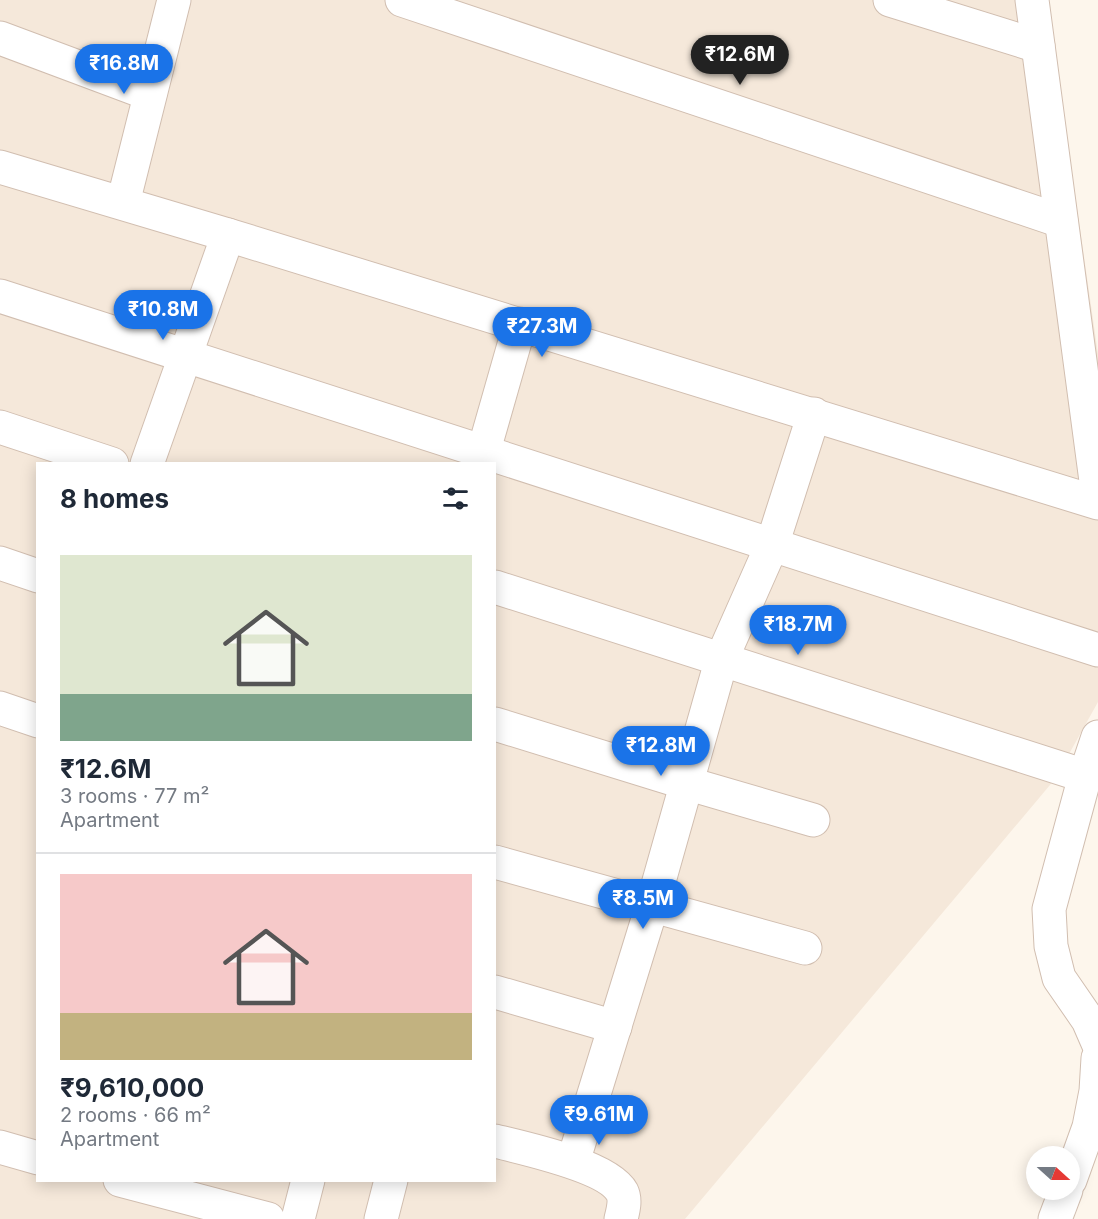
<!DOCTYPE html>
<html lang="en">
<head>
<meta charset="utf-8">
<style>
  :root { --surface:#fff; --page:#f6f6f7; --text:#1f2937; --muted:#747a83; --line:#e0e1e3; --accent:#1a73e8 }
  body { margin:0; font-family:Inter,sans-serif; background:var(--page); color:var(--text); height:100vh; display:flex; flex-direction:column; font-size:22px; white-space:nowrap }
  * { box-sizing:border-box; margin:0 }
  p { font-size:20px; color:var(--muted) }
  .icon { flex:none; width:33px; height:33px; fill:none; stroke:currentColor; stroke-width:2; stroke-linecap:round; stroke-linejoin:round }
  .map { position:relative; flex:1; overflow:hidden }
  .panel { position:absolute; left:36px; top:462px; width:460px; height:720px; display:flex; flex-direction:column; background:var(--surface); border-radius:0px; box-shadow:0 3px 15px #0003 }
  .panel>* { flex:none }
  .needle { width:39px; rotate:111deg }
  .fabs { position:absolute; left:1026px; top:1146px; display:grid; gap:12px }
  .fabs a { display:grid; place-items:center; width:54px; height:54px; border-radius:50%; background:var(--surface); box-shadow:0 3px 15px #0003; font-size:30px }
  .price { position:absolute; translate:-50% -51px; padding:0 14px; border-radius:21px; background:var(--accent); color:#fff; font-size:20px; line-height:39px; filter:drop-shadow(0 2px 3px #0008) }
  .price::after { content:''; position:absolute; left:50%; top:36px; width:18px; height:14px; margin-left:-9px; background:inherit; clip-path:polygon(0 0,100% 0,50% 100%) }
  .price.active { background:#222; color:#fff }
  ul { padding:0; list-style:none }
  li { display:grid; align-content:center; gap:12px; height:318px; padding:0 24px }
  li+li { border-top:2px solid var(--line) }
  li span { display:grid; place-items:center; height:186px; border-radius:0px; color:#555 }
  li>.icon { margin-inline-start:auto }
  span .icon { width:108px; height:108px; fill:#fffc; stroke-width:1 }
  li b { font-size:26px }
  h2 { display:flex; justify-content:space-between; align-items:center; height:72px; padding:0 24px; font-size:26px }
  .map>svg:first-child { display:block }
  .residential { fill:#f5e8da; fill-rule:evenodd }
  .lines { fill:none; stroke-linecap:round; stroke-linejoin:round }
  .minor-casing { stroke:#d1beb0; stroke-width:35 }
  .minor { stroke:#fff; stroke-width:33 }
</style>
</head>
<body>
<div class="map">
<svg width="1098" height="1219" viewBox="0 0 1098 1219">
  <rect width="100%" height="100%" fill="#fdf6ec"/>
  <path class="residential" d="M0,0h1047l51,354v348l-43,77 -370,440h-685zM38,464h457v716h-457z"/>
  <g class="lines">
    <defs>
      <g id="minor">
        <polyline points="402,0 1061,221"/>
        <polyline points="890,0 1038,46"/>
        <polyline points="1032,0 1098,496"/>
        <polyline points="0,38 150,94"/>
        <polyline points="0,167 228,235 1098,503"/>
        <polyline points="123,203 174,0"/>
        <polyline points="0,296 1098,650"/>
        <polyline points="0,427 112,464"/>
        <polyline points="147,464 228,235"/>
        <polyline points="480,464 520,324"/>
        <polyline points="0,563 38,576"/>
        <polyline points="495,587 1085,776"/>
        <polyline points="0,708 38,721"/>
        <polyline points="495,724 686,783 813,820"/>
        <polyline points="1098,737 1085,776 1049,909 1051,946 1059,978 1088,1020 1098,1043"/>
        <polyline points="495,862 805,948"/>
        <polyline points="495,992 615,1027"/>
        <path d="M495,1141c28,7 113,25 127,51 4,8 1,19 -1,27"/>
        <polyline points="0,1147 38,1158"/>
        <polyline points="573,1162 652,906 722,658 772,545 814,414"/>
        <polyline points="120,1180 268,1219"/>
        <polyline points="1070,1180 1089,1127 1096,1091 1098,1058"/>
        <polyline points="298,1219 308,1180"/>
        <polyline points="381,1219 391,1180"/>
        <polyline points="1055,1219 1066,1190"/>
      </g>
    </defs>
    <use href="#minor" class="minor-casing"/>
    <use href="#minor" class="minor"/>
  </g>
</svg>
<div class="fabs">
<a><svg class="needle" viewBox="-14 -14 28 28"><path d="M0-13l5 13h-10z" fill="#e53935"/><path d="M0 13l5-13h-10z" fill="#747a83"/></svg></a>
</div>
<b class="price active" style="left:740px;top:86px">₹12.6M</b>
<b class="price" style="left:124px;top:95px">₹16.8M</b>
<b class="price" style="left:163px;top:341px">₹10.8M</b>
<b class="price" style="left:542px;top:358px">₹27.3M</b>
<b class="price" style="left:798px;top:656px">₹18.7M</b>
<b class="price" style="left:661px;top:777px">₹12.8M</b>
<b class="price" style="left:643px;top:930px">₹8.5M</b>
<b class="price" style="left:599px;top:1146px">₹9.61M</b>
<section class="panel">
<h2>8 homes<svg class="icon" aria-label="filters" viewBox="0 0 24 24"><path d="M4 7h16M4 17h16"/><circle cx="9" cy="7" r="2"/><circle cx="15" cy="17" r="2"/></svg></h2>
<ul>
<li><span style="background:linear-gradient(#dfe7d0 75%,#7fa58c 0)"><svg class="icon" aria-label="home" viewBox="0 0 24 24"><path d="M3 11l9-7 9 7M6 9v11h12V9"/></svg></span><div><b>₹12.6M</b><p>3 rooms · 77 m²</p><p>Apartment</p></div></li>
<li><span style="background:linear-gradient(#f6c9c9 75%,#c2b280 0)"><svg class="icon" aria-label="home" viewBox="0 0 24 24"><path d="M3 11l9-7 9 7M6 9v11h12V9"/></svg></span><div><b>₹9,610,000</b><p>2 rooms · 66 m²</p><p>Apartment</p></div></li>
</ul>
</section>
</div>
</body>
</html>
